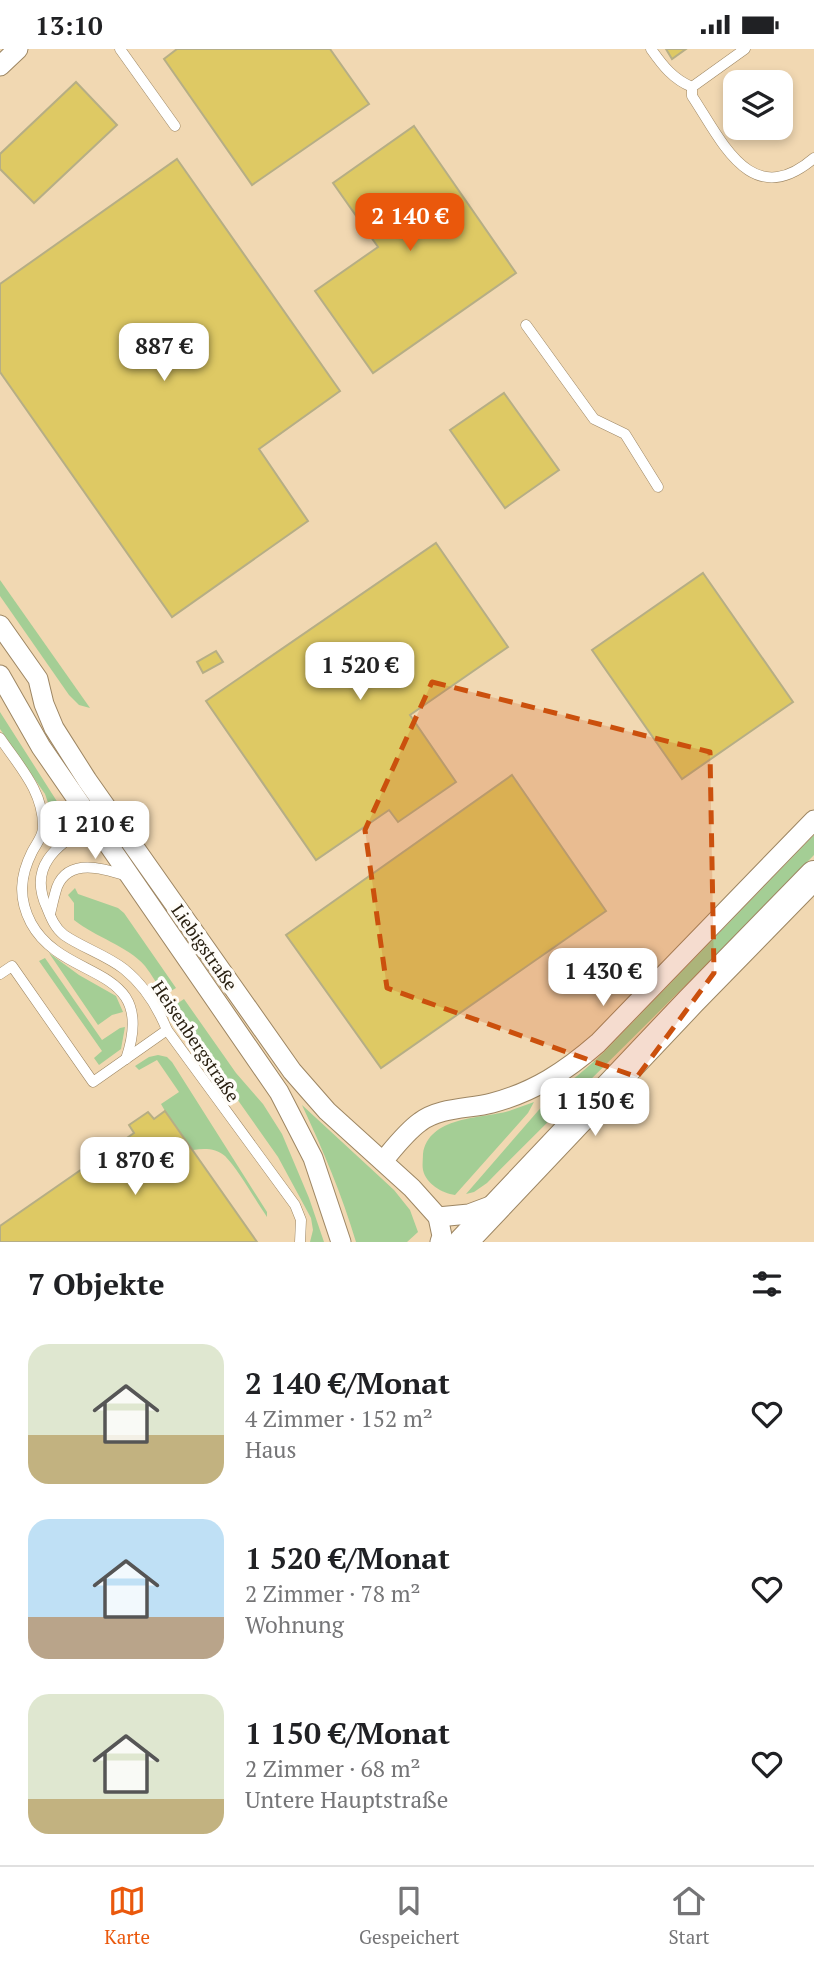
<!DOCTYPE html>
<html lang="de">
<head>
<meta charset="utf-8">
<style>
  :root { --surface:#fff; --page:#f2f2f2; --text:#202124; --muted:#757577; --line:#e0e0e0; --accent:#ea580c }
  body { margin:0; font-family:"PT Serif",serif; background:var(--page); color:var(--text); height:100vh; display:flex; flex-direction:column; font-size:26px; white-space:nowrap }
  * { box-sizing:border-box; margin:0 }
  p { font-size:23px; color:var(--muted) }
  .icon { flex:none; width:38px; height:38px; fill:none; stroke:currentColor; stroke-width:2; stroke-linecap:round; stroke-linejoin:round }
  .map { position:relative; height:1193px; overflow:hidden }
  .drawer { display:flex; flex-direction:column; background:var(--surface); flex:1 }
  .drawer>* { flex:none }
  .buttons { position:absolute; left:723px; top:21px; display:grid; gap:14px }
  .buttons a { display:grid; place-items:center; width:70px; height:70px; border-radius:14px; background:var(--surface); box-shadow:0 4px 10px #0003; font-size:35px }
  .price { position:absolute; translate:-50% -60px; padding:0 16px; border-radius:14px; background:#fff; color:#222; font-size:23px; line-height:46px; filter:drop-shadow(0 2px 4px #0008) }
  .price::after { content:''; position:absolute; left:50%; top:42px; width:21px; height:16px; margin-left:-10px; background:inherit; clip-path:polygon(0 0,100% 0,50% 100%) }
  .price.selected { background:var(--accent); color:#fff }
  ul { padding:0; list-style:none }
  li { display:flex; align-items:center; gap:21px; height:175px; padding:0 28px }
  li span { display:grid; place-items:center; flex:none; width:196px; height:140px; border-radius:21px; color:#555 }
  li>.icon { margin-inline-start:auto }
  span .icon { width:84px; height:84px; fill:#fffc; stroke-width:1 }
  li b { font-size:30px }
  h2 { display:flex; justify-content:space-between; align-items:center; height:84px; padding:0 28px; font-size:30px }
  .status { display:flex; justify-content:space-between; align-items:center; height:49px; padding:0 35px; background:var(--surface); direction:ltr }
  .status svg { height:19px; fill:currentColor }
  .tabs { display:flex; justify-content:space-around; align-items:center; height:98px; border-top:2px solid var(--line); background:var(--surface); font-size:19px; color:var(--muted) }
  .tabs a { display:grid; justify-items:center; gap:4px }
  .tabs .selected { color:var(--accent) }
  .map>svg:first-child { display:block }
  .green { fill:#a4ce95 }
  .building { fill:#dec964; stroke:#b6ae85; stroke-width:2 }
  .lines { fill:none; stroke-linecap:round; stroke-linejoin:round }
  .lane-casing { stroke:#9d8663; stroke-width:11 }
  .street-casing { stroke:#9d8663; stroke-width:21 }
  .secondary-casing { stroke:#9d8663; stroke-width:30 }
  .lane { stroke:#fff; stroke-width:10 }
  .street { stroke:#fff; stroke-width:19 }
  .secondary { stroke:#fff; stroke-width:28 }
  .marked { fill:#cb500d; fill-opacity:0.2; stroke:#cb500d; stroke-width:5; stroke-dasharray:14 9; stroke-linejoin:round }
  .labels { text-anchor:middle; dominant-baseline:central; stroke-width:7; stroke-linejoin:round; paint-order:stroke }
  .street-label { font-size:18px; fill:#281f10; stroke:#fffdf9 }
</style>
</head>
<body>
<div class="status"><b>13:10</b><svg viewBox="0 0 49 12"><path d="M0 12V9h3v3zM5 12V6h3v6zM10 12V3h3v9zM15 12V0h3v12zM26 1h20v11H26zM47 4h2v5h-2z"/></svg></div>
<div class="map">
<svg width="814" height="1193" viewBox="0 0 814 1193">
  <rect width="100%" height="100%" fill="#f1d8b2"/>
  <g class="green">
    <polygon points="0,531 90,659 79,656 69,646 0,547"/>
    <polygon points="0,663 58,754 60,766 54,771 45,745 0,680"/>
    <path d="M814,786v20c-107,111 -218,218 -327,328l-13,9 -8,2 78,-90 3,-10c23,-10 39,-25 57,-42z"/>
    <path d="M75,839l3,6 40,14 6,5 52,75 -12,7c-6,-9 -12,-20 -19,-29 -17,-20 -50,-29 -71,-46v-17l-6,-8z"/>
    <polygon points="49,904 79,926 116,947 123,963 112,966 98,976"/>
    <polygon points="45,909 102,991 120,979 125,978 121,1000 99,1016 94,1009 102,1002 39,912"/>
    <polygon points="184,950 236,1024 263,1055 282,1085 309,1149 324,1193 310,1193 313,1181 311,1169 278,1108 172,958"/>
    <path d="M158,1006l9,2 5,5 95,150v5c-11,-16 -29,-48 -42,-61 -9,-8 -21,-8 -32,-6l-28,-39 -4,-7 18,-12 -22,-32 -18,10 -4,-4 14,-9z"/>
    <path d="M534,1053l-6,11 -73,82c-13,-2 -29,-11 -32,-25 -1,-5 0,-11 0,-16 6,-38 57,-35 86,-43 8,-3 17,-6 25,-9z"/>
    <path d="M302,1056l92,85 16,20 8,22 -11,10h-51c-14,-47 -33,-92 -54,-137z"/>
  </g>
  <g class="building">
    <polygon points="177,0 330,0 369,55 252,136 164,10"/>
    <polygon points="666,0 686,0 672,10"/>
    <polygon points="76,33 117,76 34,154 0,120 0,105"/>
    <polygon points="414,77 516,224 373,324 315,242 378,198 333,134"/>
    <polygon points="177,110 340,342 259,400 308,472 172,568 0,323 0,235"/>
    <polygon points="504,344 559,421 505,459 450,381"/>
    <polygon points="436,494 508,598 410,666 456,733 398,773 389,761 316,811 206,652"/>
    <polygon points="703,524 793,653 682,730 592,601"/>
    <polygon points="216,602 223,613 203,624 197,613"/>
    <polygon points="512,726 606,862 381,1019 286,886"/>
    <polygon points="165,1062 257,1193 0,1193 0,1177 134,1084 129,1076 148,1063 154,1070"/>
  </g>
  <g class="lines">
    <defs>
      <g id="lane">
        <polyline points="120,0 175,77"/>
        <path d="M651,0c12,17 22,30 41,38"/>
        <path d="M745,0l-53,38v9c30,45 59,116 122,62"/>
        <polyline points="526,276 594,370 625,385 658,438"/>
        <path d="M0,689c19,28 44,54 43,90 0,8 -7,16 -11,24 -12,24 -14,46 -1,71 33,61 128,39 95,136"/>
        <path d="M94,772c-33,23 -68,42 -47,87 4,10 8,20 17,27 19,13 42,20 60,34 20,16 34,39 43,61l128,175 6,15 -1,22"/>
        <path d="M50,865c2,-8 4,-18 7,-27 12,-30 48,-18 70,-11"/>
        <polyline points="0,925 12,917 93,1033 167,981"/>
      </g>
      <g id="street">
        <polyline points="0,17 18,0"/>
        <polyline points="0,576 38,630 44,655 54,679 87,731 292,1022 327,1062 412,1139 438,1168 442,1187 440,1193"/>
        <polyline points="0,626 41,698 279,1043 313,1109 341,1193"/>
        <path d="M383,1112c11,-13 23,-29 37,-39 20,-15 49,-13 72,-19 42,-11 74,-32 106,-60l216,-223"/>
        <polyline points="438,1168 469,1165 493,1156"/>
      </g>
      <polyline id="secondary" points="463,1193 691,952 814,826"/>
    </defs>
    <use href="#lane" class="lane-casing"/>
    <use href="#street" class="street-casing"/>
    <use href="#secondary" class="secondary-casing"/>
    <use href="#lane" class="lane"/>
    <use href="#street" class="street"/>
    <use href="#secondary" class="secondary"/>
  </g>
  <path class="marked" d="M432,633l278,70 4,221 -77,104 -250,-89 -22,-158z"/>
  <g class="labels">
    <g class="street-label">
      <text transform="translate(205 898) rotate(55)">Liebigstraße</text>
      <text transform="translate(196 992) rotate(56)">Heisenbergstraße</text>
    </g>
  </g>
</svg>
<div class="buttons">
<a><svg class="icon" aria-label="layers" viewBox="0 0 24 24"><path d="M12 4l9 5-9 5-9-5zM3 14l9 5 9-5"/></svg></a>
</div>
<b class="price selected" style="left:410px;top:204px">2 140 €</b>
<b class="price" style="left:164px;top:334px">887 €</b>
<b class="price" style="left:360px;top:653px">1 520 €</b>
<b class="price" style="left:95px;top:812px">1 210 €</b>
<b class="price" style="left:603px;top:959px">1 430 €</b>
<b class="price" style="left:595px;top:1089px">1 150 €</b>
<b class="price" style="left:135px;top:1148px">1 870 €</b>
</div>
<section class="drawer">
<h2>7 Objekte<svg class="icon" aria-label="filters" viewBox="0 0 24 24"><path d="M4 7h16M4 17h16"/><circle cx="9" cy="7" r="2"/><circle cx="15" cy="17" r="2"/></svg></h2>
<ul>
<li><span style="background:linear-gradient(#dfe7d0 65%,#c2b280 0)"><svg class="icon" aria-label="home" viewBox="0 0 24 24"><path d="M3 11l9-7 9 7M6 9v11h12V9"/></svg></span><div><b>2 140 €/Monat</b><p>4 Zimmer · 152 m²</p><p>Haus</p></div><svg class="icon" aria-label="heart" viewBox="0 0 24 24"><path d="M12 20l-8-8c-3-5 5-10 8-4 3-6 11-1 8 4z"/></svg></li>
<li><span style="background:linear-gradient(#bfe0f5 70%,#b9a48a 0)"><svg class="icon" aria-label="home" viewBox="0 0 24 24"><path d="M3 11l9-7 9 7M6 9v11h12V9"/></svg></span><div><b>1 520 €/Monat</b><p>2 Zimmer · 78 m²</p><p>Wohnung</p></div><svg class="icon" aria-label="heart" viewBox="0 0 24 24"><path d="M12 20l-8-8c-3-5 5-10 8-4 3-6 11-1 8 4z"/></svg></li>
<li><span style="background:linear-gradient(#dfe7d0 75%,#c2b280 0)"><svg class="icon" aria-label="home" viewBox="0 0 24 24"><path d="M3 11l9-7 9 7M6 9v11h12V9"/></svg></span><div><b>1 150 €/Monat</b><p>2 Zimmer · 68 m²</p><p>Untere Hauptstraße</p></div><svg class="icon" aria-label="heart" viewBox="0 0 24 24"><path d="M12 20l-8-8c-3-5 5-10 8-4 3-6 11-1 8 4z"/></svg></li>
</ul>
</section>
<nav class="tabs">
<a class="selected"><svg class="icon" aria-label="map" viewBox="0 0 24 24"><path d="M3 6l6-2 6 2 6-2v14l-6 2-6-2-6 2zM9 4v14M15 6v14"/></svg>Karte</a>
<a><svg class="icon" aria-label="saved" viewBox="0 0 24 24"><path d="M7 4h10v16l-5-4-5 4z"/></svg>Gespeichert</a>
<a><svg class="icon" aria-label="home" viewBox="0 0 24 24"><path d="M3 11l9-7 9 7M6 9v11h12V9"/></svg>Start</a>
</nav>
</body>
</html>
